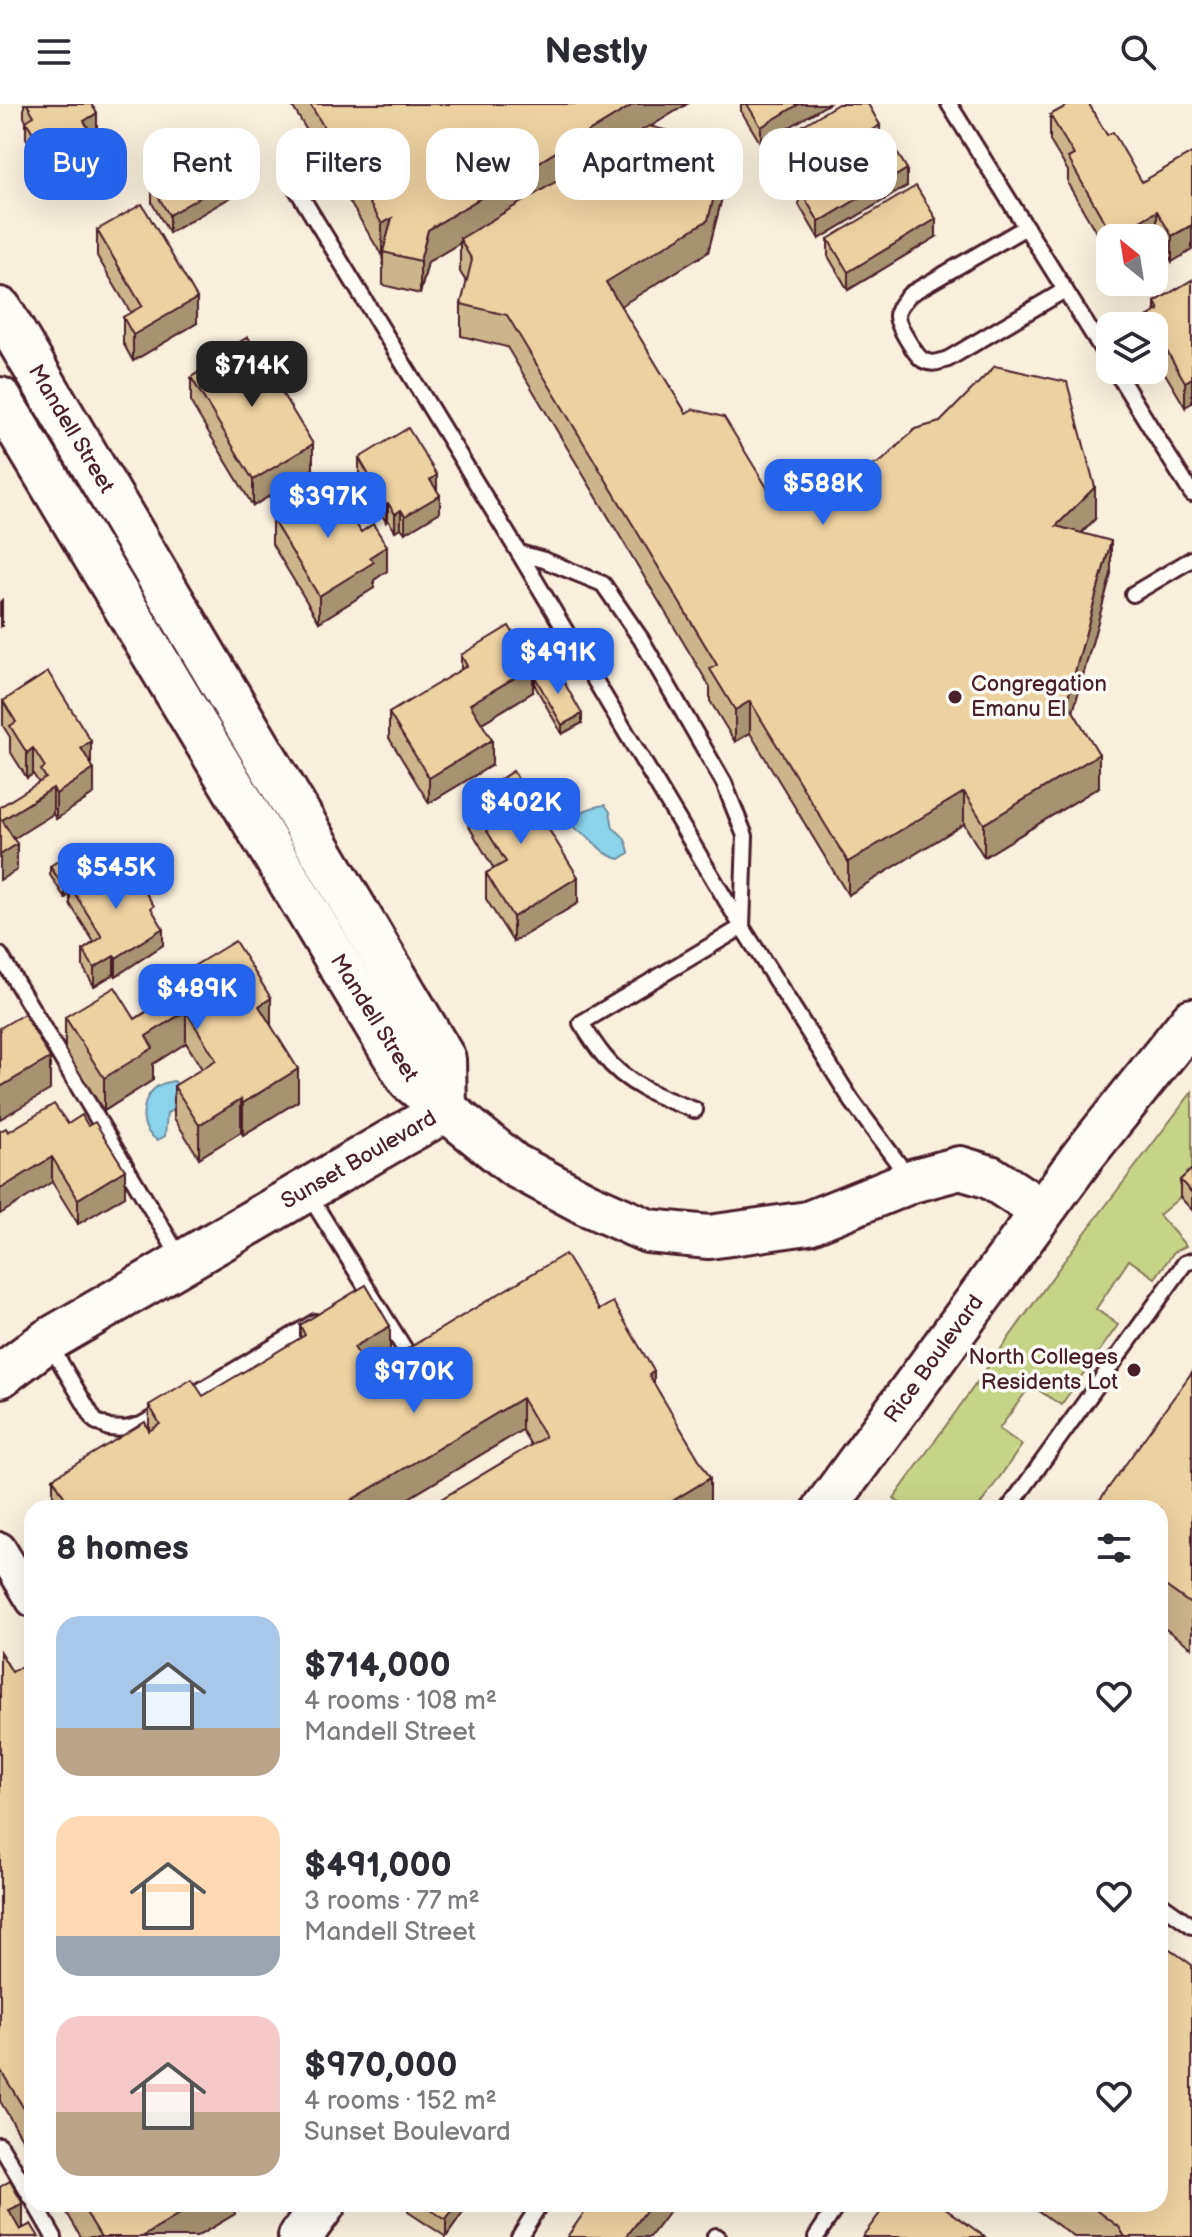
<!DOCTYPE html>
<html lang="en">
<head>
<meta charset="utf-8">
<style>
  :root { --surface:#fff; --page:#f7f7f7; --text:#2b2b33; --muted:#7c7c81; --accent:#2563eb }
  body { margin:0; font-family:"Balsamiq Sans",sans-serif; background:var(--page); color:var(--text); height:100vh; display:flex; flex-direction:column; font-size:30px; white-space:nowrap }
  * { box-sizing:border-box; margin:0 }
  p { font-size:26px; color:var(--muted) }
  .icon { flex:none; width:44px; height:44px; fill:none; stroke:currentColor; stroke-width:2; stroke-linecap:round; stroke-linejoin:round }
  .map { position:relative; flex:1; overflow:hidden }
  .drawer { position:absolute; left:24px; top:1396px; width:1144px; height:712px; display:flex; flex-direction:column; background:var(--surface); border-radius:24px; box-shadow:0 8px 32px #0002 }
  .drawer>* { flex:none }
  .banner { position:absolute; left:24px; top:24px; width:1144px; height:72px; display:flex; gap:16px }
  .needle { width:52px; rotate:330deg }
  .buttons { position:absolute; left:1096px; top:120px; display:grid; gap:16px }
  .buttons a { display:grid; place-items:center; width:72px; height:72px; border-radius:16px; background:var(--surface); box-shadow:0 8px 32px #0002; font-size:40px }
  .price { position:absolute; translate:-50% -68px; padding:0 18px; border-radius:16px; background:var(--accent); color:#fff; font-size:26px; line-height:52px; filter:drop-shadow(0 2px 4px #0008) }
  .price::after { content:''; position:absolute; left:50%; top:48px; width:24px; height:18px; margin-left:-12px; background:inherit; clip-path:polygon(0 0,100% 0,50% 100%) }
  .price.selected { background:#222; color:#fff }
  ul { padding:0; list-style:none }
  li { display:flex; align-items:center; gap:24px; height:200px; padding:0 32px }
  li span { display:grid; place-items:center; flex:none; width:224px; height:160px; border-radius:24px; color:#555 }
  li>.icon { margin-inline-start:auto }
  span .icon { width:96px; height:96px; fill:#fffc; stroke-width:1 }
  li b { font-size:34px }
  h2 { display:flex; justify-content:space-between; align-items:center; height:96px; padding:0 32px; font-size:34px }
  .tag { padding:0 28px; border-radius:24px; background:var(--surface); box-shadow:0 8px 32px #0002; font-size:28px; line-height:72px }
  .tag.selected { background:var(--accent); color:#fff }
  header { display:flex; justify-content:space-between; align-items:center; height:104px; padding:0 32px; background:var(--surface); font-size:36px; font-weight:700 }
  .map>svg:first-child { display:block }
  .green { fill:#c6d488; stroke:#887a5a; stroke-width:2 }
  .water { fill:#8ad3eb; stroke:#708b9e; stroke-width:2 }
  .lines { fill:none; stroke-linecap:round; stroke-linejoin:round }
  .lane-casing { stroke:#4a1f2b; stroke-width:20 }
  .street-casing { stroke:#4a1f2b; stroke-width:36 }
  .secondary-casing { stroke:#4a1f2b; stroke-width:48 }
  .lane { stroke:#fdfcf7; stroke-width:14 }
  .street { stroke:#fdfcf7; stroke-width:30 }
  .secondary { stroke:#fdfcf7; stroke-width:42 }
  .wall { fill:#ccb58a; stroke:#4a1f2b; stroke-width:2 }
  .shaded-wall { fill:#a69371; stroke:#4a1f2b; stroke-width:2 }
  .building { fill:#edd2a1; stroke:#4a1f2b; stroke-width:2 }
  .poi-dot { fill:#4a1f2b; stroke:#fdfcf7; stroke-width:3 }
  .labels { text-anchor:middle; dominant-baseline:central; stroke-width:7; stroke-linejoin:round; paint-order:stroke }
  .street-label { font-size:22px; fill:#4a1f2b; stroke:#fdfcf7 }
  .poi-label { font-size:22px; fill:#4a1f2b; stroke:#fdfcf7; text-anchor:start }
</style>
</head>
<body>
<header><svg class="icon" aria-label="menu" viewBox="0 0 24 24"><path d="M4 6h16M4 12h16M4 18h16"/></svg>Nestly<svg class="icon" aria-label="search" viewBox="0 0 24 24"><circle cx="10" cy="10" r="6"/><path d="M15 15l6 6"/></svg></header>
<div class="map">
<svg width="1192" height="2133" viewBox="0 0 1192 2133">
  <rect width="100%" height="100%" fill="#f8efdd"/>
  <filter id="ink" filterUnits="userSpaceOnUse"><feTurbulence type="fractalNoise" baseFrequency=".0125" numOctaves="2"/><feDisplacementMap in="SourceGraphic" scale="16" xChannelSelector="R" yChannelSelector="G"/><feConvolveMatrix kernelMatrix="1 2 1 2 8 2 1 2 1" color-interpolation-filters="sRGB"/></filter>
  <g filter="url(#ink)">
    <polygon class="green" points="1192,988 1192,1083 1159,1111 1186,1142 1174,1148 1155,1174 1129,1156 1096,1205 1118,1221 1061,1301 1031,1281 999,1325 1022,1341 978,1404 906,1404 894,1394 1069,1150"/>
    <g class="water">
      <path d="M605,701l5,7 3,16c10,7 14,12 16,25l-9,6c-15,-3 -22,-13 -33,-23 -6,-5 -11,-4 -15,-12 3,-13 20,-17 33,-19z"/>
      <path d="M174,977l7,6 -7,23 -7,3 -2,23 -7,4c-19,-8 -19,-38 -3,-52 5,-4 12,-6 19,-7z"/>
    </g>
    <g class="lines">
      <defs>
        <g id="lane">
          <polyline points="949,0 1110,258"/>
          <polyline points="291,76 519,449 742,823 852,997 909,1074"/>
          <path d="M1026,123l-116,67c-5,6 -13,13 -13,22 0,9 19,40 26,44 9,5 16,2 25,-1l117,-69"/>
          <polyline points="1115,266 1192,390"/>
          <path d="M519,449l25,7 59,24 38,55 83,144 21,53 -3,91 -161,96c7,11 14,22 22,32 23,30 58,43 92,55"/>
          <polyline points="1133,490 1192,455"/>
          <polyline points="0,851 182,1157"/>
          <polyline points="307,1088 404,1244"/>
          <polyline points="50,1241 95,1317 109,1324 125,1325 141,1321 163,1308"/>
          <polyline points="185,1296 315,1218"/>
          <polyline points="1009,1404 1185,1159 1192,1157"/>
          <polyline points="1160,1799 1192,1822"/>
          <polyline points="0,2041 32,2095"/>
          <polyline points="35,2100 54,2133"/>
          <polyline points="715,2132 717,2133"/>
          <polyline points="519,2133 540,2100"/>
          <polyline points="816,2133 838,2100"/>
        </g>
        <polyline id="street" points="0,1444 32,1497"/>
        <g id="secondary">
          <polyline points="0,205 444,955 445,1007"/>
          <polyline points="0,295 409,976 514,1061 585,1099 648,1127 709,1133 808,1119 912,1077 960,1064 990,1073 1042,1107"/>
          <polyline points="0,1272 47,1237 398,1033 445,1007"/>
          <polyline points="825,1404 1083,1052 1192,916"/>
          <polyline points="300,2133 324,2100"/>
        </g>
      </defs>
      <use href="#lane" class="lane-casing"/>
      <use href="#street" class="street-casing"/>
      <use href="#secondary" class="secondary-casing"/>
      <use href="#lane" class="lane"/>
      <use href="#street" class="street"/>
      <use href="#secondary" class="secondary"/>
    </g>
    <g class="wall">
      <polygon points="24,0 91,0 97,26 92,29 106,71 78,87 67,69 62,72 50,53 41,59 26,34 26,17 24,13"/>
      <polygon points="291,0 687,0 651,22 727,74 708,148 620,202 686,309 774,395 804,400 1095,415 1082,429 1111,470 1073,607 1099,683 984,753 964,720 848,791 750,629 735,638 710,597 710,583 507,243 461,232 461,200 467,179 460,168 460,139 428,158 420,190 383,181 383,151 382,152"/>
      <polygon points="741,0 828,0 761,40 741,7"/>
      <polygon points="1050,11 1107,31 1142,78 1192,49 1172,158 1157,132 1154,134 1110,134 1110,152 1068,80 1068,67 1050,37"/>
      <polygon points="880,36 907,82 819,135 799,101 799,87 792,91 772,58 772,40"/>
      <polygon points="152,82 233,92 169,129 152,99"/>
      <polygon points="97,126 197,219 133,257 123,239 123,213 131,209 97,152"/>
      <polygon points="936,133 848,186 828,152 828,135"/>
      <polygon points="1192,176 1185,303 1154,251 1154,222 1147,222 1147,213 1155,208 1155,198"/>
      <polygon points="214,254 313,365 253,402 191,299 191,273 214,259"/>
      <polygon points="359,354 437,386 440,408 405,429 401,424 395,427 388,416 386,418 359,371"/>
      <polygon points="332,392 361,428 387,467 374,476 374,484 319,518 272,440 272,415"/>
      <polygon points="461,551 533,588 482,619 492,661 429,699 389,634 389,609 461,566"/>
      <polygon points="535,573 582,619 562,630 535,582"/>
      <polygon points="3,597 91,660 94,690 56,715 53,710 14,734 17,766 0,703 39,679 33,670 27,674 10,647 10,633 3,622"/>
      <polygon points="468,696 578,799 513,838 486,795 486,769 494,765 468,721"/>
      <polygon points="105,759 154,810 163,841 116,872 114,870 94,882 83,863 83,846 94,838 70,800 70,790 65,794 50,771 50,762"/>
      <polygon points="156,885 271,921 298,997 243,1031 241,1028 199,1054 174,1014 174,982 202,965 186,939 153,960 153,976 104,1007 65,946 65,913 135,915 156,901"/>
      <polygon points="68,1020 125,1092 78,1120 52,1078 8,1028"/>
      <polygon points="1192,1065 1192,1106 1180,1093 1180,1076"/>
      <polygon points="599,1206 654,1280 710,1404 531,1341 522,1326 392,1404 53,1404 53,1374 149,1325 149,1301 203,1292 300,1235 300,1221 390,1251 392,1254"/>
      <polygon points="1192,1268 1192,1544 1160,1521 1160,1404"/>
      <polygon points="0,1548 12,1568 32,1584 32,2051 0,1997"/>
      <polygon points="62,2100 235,2100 235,2110 196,2133 81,2133"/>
      <polygon points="408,2100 469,2100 446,2133 408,2108"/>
      <polygon points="1029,2100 1160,2100 1192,2133 1074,2133"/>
    </g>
    <g class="shaded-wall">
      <polygon points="634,0 687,0 462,138 460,135 460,139 428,158 420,190 420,157 428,126"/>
      <polygon points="799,0 828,0 761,40 761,23"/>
      <polygon points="97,9 97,26 84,34 84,17"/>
      <polygon points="880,21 880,38 799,84 799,87 792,91 792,73"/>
      <polygon points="50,36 50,53 41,59 41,42"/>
      <polygon points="727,42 727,74 708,148 606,211 606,178"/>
      <polygon points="67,52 67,69 62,72 62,55"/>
      <polygon points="106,53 106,71 78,87 78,70"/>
      <polygon points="907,65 907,82 819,135 819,118"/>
      <polygon points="233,74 233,92 169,129 169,111"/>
      <polygon points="1157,107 1157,132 1154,134 1113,134 1113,133"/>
      <polygon points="392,114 383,151 382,152 382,120"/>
      <polygon points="936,115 936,133 848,186 848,168"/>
      <polygon points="1192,121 1192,146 1172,158 1172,132"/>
      <polygon points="197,194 197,219 133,257 133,231"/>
      <polygon points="1192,274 1192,299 1185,303 1185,278"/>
      <polygon points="313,340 313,365 253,402 253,376"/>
      <polygon points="437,371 437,389 430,376"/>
      <polygon points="1095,383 1095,415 1056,455 1056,422"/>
      <polygon points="440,391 440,408 405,429 405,412"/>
      <polygon points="388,399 388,416 386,418 386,400"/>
      <polygon points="401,406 401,424 395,427 395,410"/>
      <polygon points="1111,437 1111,470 1067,630 1067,597"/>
      <polygon points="387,442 387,467 374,476 374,484 319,518 319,492 370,453"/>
      <polygon points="2,496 2,522 0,523 0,498"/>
      <polygon points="533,563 533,588 470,626 470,600"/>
      <polygon points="750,597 750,629 735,638 735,606"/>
      <polygon points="582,610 582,619 562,630 562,621"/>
      <polygon points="492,636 492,661 429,699 429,674"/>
      <polygon points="91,637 91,662 81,644"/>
      <polygon points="33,644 33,670 27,674 27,649"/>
      <polygon points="1099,650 1099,683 984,753 984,720"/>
      <polygon points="94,665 94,690 56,715 56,690"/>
      <polygon points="53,684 53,710 2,742 2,716"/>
      <polygon points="964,688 964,720 848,791 848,758"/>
      <polygon points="17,740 17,766 0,776 0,751"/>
      <polygon points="578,773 578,799 513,838 513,813"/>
      <polygon points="70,782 70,790 65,794 65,785"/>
      <polygon points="163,824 163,841 116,872 116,854"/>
      <polygon points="114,852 114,870 94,882 94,864"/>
      <polygon points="271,894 271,927 259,902"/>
      <polygon points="186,907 186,939 153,960 153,976 104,1007 104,974 146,932"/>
      <polygon points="50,954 50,986 0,1015 0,983"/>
      <polygon points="298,965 298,997 243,1031 243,999"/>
      <polygon points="241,995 241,1028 199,1054 199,1021"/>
      <polygon points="52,1053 52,1078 0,1110 0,1085"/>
      <polygon points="125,1066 125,1092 78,1120 78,1095"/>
      <polygon points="390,1222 390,1254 354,1276 354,1243"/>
      <polygon points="654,1267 654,1300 649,1271"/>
      <polygon points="522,1294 522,1326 392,1404 338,1404"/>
      <polygon points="710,1374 710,1404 661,1404"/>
      <polygon points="23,2100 23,2125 9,2133 9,2107"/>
      <polygon points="197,2100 235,2100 235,2110 196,2133 142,2133"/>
      <polygon points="457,2100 469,2100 446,2133 446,2116"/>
      <polygon points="651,2100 675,2100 650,2133 626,2133"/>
    </g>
    <g class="building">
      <polygon points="27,0 91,0 97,9 84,17 106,53 78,70 67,52 62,55 50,36 41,42 26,17 34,12"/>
      <polygon points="310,0 634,0 428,126 420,157 383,148 392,114 382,120"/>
      <polygon points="747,0 799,0 761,23"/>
      <polygon points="838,0 868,0 880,21 792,73 772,40"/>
      <polygon points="1070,0 1089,0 1107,31 1113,28 1142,78 1192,49 1192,121 1172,132 1157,107 1113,133 1068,54 1074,51 1050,11"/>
      <polygon points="649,22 727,42 708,116 606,178 686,309 693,305 724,313 774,395 804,400 883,356 915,325 940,318 995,262 1067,278 1095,383 1056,422 1111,437 1067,597 1099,650 984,720 964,688 848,758 750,597 735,606 710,565 717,561 507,211 461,200 472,156 460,135"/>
      <polygon points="887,32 907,65 819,118 799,84"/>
      <polygon points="216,44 233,74 169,111 152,82"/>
      <polygon points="916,82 936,115 848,168 828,135"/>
      <polygon points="142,100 197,194 133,231 123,213 142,202 97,126"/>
      <polygon points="1192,176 1192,274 1185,278 1154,225 1154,222 1152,222 1147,213 1159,206 1155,198"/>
      <polygon points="248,233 313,340 253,376 191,273 216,258 214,254"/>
      <polygon points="408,324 437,371 430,376 440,391 405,412 401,406 395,410 388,399 386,400 359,354"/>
      <polygon points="327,382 332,392 338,389 361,428 373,420 387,442 370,453 374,458 319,492 272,415"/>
      <polygon points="509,522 533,563 470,600 492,636 429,674 389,609 467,562 461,551"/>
      <polygon points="555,562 582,610 562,621 535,573"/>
      <polygon points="48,568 91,637 81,644 94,665 56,690 53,684 2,716 17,740 0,751 0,703 46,674 41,666 45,663 33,644 27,649 10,622 16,618 3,597"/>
      <polygon points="513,667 578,773 513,813 486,769 506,758 468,696"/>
      <polygon points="91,737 105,759 65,785 50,762"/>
      <polygon points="117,752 130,773 134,770 154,802 151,804 163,824 116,854 114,852 94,864 83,846 102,833 70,782"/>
      <polygon points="235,837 271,894 259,902 298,965 243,999 241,995 199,1021 174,982 216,956 186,907 146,932 153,944 104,974 65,913 115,883 135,915 164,897 156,885"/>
      <polygon points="24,910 50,954 0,983 0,924"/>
      <polygon points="54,1000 68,1020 82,1011 88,1022 95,1018 125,1066 78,1095 52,1053 0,1085 0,1027 6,1024 8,1028"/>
      <polygon points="1192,1065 1192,1089 1180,1076"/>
      <polygon points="565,1150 599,1206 613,1198 654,1267 649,1271 710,1374 661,1404 426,1404 545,1333 522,1294 338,1404 71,1404 53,1374 145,1318 149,1327 160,1320 149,1301 192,1275 203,1292 305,1231 300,1221 366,1181 390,1222 354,1243 365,1261 388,1247 392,1254"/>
      <polygon points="1192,1268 1192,1501 1160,1478 1160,1404 1094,1404"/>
      <polygon points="0,1548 12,1568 20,1563 32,1584 32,2018 0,1965"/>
      <polygon points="1160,1838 1192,1861 1192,2133 1125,2133 1119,2123 1089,2100 1160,2100"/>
      <polygon points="10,2077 23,2100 9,2107 20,2126 31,2120 39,2133 0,2133 0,2083"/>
      <polygon points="81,2100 197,2100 142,2133 101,2133"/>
      <polygon points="422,2100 457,2100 446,2116"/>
      <polygon points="590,2100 651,2100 626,2133 567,2133"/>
      <polygon points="887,2100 940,2100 985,2133 862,2133"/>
    </g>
  </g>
  <g class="poi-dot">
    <circle cx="955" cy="593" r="8"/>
    <circle cx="1134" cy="1266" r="8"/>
  </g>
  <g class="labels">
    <g class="street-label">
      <text transform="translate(71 325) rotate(59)">Mandell Street</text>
      <text transform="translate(374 914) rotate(58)">Mandell Street</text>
      <text transform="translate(359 1056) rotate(-30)">Sunset Boulevard</text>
      <text transform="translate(934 1255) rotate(-54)">Rice Boulevard</text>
    </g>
    <g class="poi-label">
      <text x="971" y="580">Congregation<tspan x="971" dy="25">Emanu El</tspan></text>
      <text x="1118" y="1253" text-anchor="end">North Colleges<tspan x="1118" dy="25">Residents Lot</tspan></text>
    </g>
  </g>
</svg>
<div class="buttons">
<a><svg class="needle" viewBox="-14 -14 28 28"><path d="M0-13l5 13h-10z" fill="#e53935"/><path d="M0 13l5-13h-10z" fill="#7c7c81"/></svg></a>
<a><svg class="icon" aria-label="layers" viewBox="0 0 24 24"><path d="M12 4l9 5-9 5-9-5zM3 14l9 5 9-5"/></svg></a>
</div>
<b class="price selected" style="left:252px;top:305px">$714K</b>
<b class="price" style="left:823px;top:423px">$588K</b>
<b class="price" style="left:328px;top:436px">$397K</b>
<b class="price" style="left:558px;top:592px">$491K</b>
<b class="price" style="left:521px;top:742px">$402K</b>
<b class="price" style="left:116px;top:807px">$545K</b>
<b class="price" style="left:197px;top:928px">$489K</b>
<b class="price" style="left:414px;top:1311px">$970K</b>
<div class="banner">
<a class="tag selected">Buy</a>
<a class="tag">Rent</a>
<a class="tag">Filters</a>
<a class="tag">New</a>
<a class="tag">Apartment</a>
<a class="tag">House</a>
</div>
<section class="drawer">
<h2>8 homes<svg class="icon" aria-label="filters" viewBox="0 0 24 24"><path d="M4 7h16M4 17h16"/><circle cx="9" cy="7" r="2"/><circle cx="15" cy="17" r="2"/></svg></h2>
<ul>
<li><span style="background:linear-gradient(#a9c7e8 70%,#b9a48a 0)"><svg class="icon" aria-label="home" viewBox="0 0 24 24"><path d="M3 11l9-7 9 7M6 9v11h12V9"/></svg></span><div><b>$714,000</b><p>4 rooms · 108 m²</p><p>Mandell Street</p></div><svg class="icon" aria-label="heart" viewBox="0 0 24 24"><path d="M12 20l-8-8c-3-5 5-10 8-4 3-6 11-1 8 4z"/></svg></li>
<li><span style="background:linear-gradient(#ffd9b3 75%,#9aa5b1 0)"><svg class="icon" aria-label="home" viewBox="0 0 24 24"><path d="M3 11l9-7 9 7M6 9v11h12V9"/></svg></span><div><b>$491,000</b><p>3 rooms · 77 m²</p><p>Mandell Street</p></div><svg class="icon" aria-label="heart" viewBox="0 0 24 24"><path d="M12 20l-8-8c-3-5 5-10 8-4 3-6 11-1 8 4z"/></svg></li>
<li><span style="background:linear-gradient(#f6c9c9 60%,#b9a48a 0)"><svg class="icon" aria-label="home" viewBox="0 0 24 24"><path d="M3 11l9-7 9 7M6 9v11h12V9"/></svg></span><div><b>$970,000</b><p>4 rooms · 152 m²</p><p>Sunset Boulevard</p></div><svg class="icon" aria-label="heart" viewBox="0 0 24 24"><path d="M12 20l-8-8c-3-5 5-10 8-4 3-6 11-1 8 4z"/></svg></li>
</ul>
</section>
</div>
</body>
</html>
